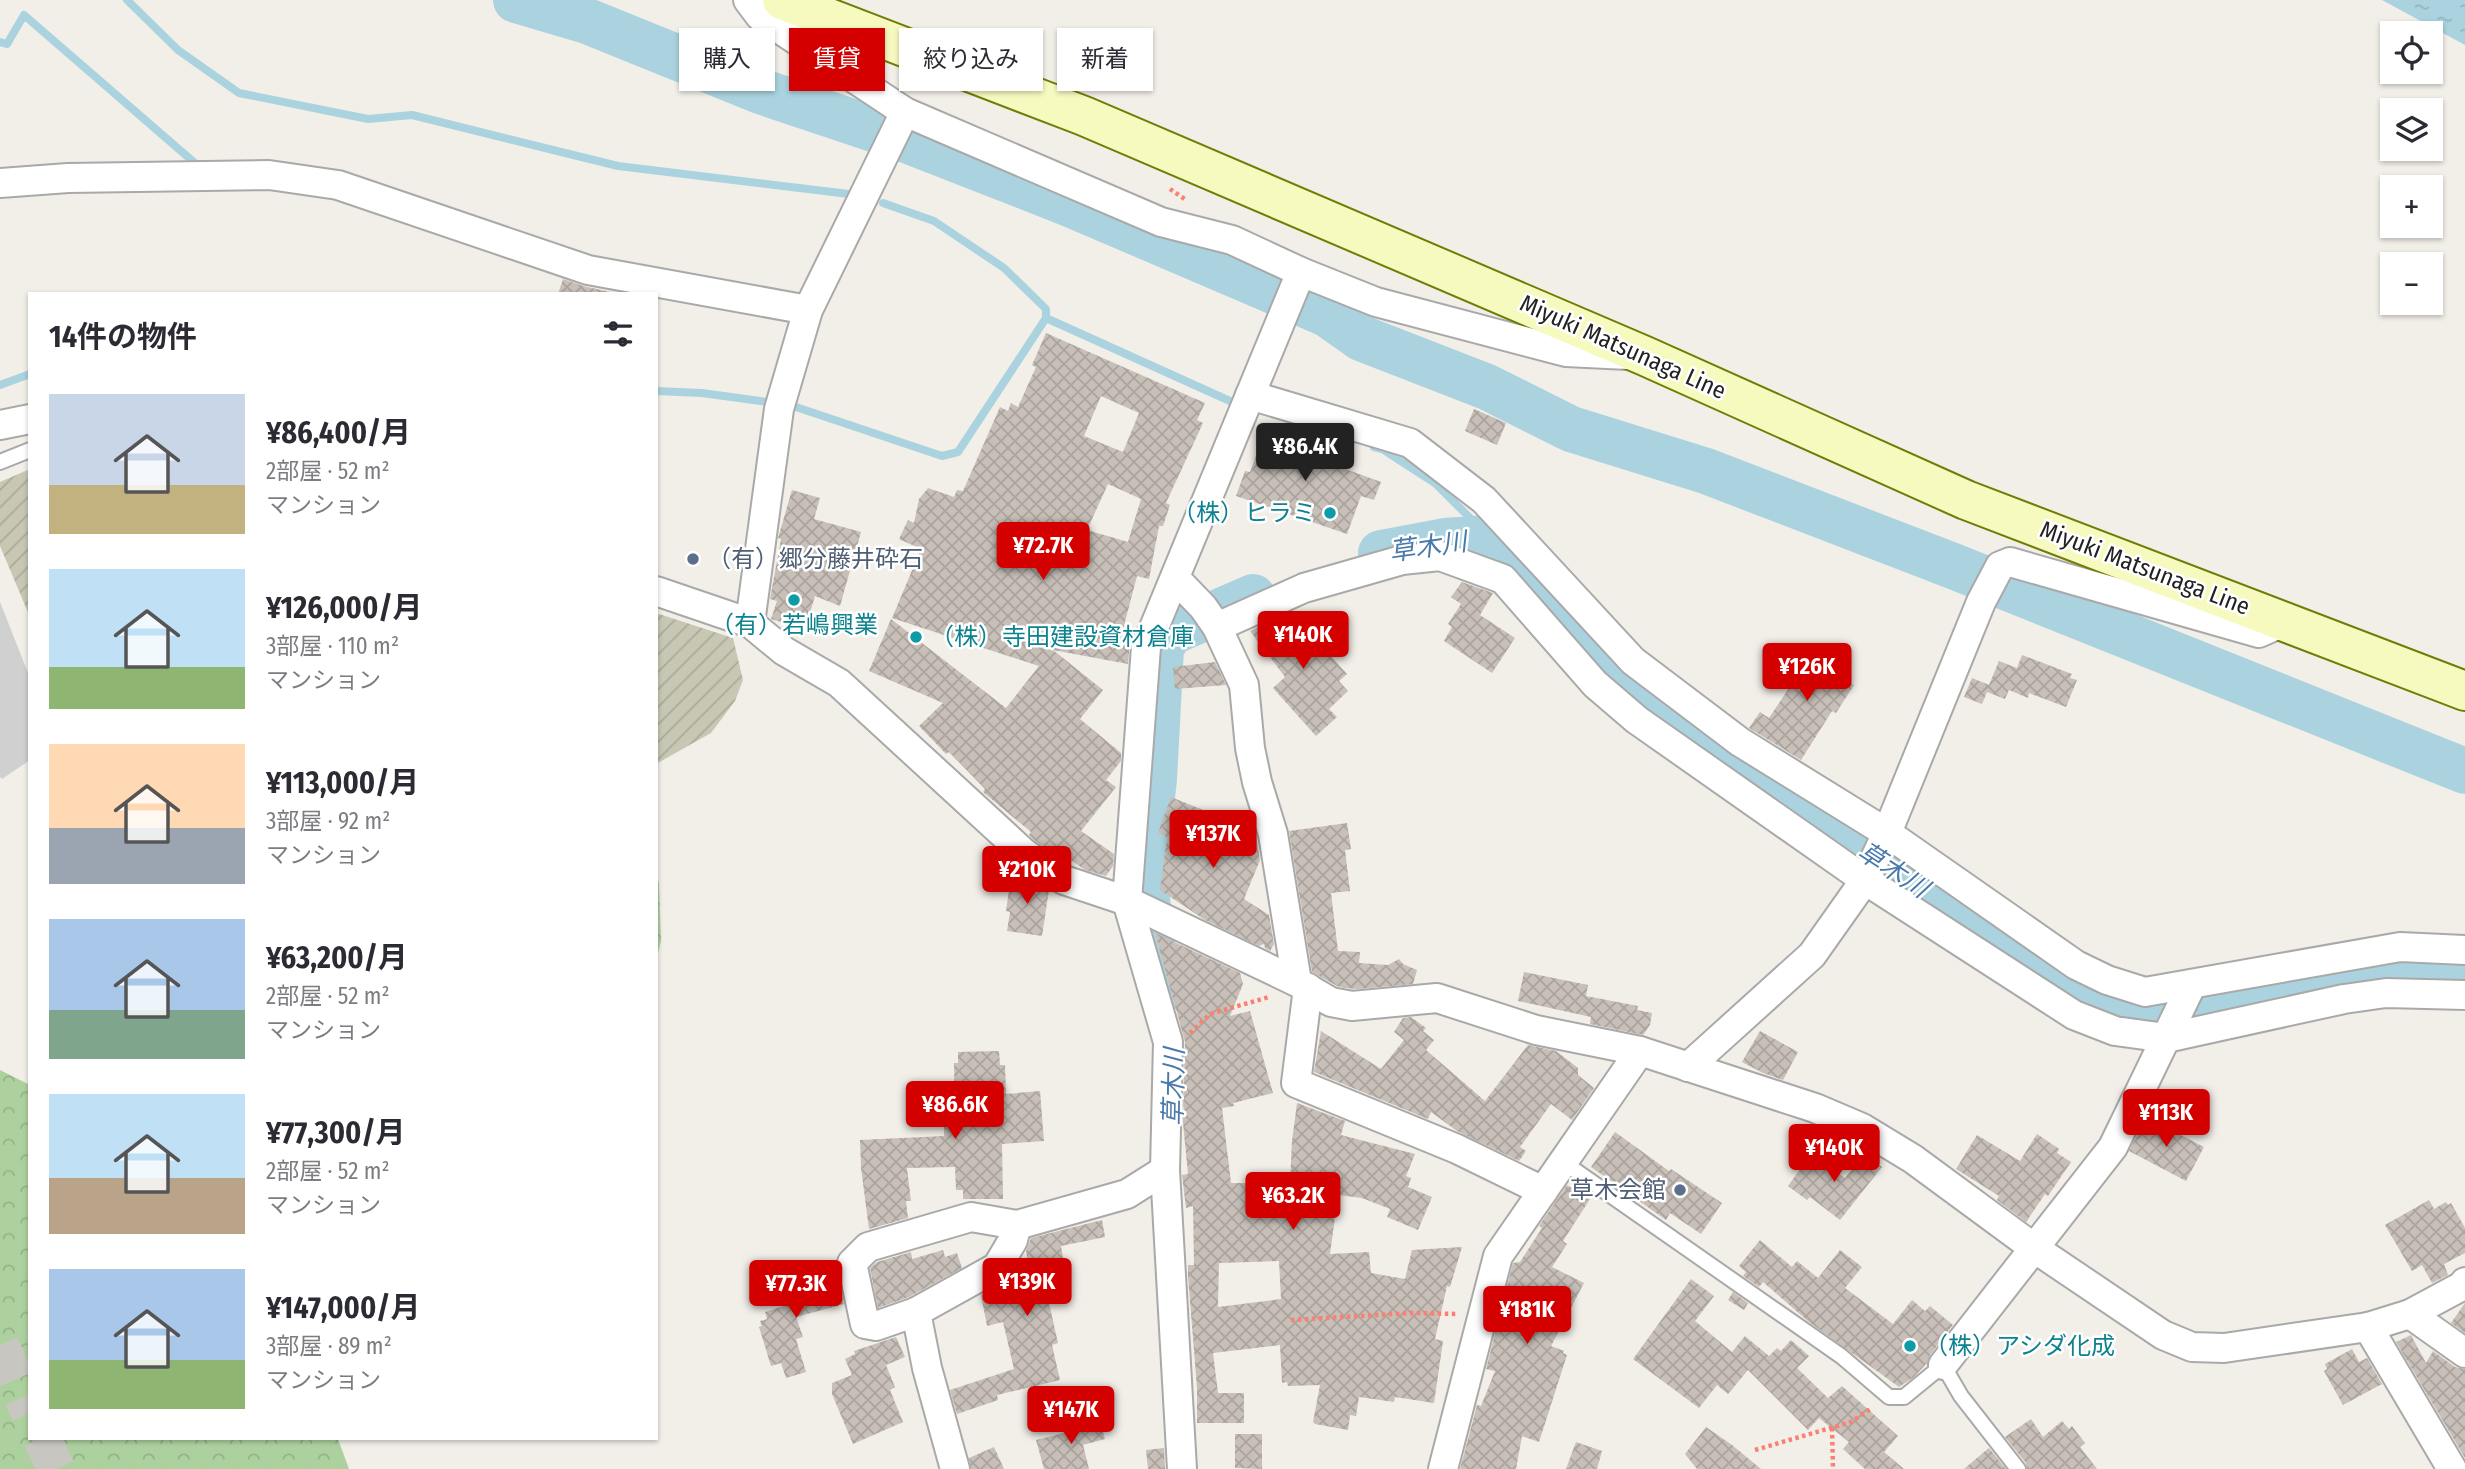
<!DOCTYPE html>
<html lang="ja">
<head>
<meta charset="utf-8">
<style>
  :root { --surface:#fff; --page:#f2f2f3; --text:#2b2b33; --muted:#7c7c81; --accent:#d40000 }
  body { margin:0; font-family:"Fira Sans Condensed","Noto Sans JP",sans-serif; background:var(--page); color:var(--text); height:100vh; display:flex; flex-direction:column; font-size:26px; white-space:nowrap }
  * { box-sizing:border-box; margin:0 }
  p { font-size:23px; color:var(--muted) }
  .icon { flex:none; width:38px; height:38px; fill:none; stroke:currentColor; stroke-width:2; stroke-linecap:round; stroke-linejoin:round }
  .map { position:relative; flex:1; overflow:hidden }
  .drawer { position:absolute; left:28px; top:292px; width:630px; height:1148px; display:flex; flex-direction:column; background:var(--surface); border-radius:0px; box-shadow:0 2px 5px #0004 }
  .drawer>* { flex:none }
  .top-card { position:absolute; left:679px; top:28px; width:665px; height:63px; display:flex; gap:14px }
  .tools { position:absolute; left:2380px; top:21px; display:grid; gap:14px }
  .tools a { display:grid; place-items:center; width:63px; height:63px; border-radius:0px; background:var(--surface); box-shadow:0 2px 5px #0004; font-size:35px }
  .price { position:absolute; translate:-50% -60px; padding:0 16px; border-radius:7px; background:var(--accent); color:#fff; font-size:23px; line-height:46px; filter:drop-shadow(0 2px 4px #0008) }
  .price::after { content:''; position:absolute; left:50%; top:42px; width:21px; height:16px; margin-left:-10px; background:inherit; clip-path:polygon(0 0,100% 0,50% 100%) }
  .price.current { background:#222; color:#fff }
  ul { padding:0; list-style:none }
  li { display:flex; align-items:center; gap:21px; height:175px; padding:0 21px }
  li span { display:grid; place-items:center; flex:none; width:196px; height:140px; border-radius:0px; color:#555 }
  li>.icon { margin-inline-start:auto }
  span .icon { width:84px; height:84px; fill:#fffc; stroke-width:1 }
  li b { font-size:30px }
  h2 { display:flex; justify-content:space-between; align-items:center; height:84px; padding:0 21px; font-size:30px }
  .pill { padding:0 24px; border-radius:0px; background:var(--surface); box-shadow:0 2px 5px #0004; font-size:24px; line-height:63px }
  .pill.current { background:var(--accent); color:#fff }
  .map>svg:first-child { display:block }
  .religious { fill:#d0d0d0 }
  .construction { fill:url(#construction-furrows) }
  .forest { fill:url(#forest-crowns) }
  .water { fill:url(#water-ripples) }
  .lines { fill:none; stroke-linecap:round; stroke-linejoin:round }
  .stream { stroke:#aad3df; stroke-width:8 }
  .river { stroke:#aad3df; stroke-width:46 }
  .building { fill:url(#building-cross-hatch); fill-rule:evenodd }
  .motorway-tunnel { stroke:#c8c6c1; stroke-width:38; stroke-dasharray:38 19; stroke-linecap:butt }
  .service-casing { stroke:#a9a9a9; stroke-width:18 }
  .minor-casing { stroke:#a9a9a9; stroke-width:32 }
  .secondary-casing { stroke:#707d05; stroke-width:42 }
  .path { stroke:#fa8072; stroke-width:4.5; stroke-dasharray:3.5 3.5; stroke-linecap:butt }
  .service { stroke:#fff; stroke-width:14 }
  .minor { stroke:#fff; stroke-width:28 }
  .secondary { stroke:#f7fabf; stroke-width:38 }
  .culture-dot { fill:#0f9aa8; stroke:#fff; stroke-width:2.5 }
  .service-dot { fill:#5c6f8a; stroke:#fff; stroke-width:2.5 }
  .labels { text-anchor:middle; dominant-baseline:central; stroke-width:5; stroke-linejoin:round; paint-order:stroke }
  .street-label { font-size:24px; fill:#222; stroke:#fff }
  .culture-label { font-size:24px; fill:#0d838f; stroke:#fff; text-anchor:start }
  .service-label { font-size:24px; fill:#4e5e75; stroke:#fff; text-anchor:start }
  .water-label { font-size:26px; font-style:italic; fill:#4a7aab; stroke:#fff }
</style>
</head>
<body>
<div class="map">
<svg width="2465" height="1469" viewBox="0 0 2465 1469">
  <defs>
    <pattern id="construction-furrows" width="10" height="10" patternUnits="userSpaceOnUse" patternTransform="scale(1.75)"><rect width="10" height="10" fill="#c7c7b4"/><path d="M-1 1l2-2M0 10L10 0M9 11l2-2" fill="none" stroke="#abab9a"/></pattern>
    <pattern id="forest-crowns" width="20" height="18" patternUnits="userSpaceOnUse" patternTransform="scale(1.75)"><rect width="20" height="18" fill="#add19e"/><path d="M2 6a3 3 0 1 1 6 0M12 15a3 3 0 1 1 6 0" fill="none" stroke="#95b388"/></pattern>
    <pattern id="water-ripples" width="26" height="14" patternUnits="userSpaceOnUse" patternTransform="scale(1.75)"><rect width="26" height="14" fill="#aad3df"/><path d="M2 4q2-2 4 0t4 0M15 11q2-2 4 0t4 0" fill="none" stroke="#92b5bf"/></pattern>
    <pattern id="building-cross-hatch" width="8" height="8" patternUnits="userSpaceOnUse" patternTransform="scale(1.75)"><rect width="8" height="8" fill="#c7bfb8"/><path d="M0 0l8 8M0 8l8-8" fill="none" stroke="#aba49e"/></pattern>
  </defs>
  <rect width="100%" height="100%" fill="#f2efe9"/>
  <polygon class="religious" points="0,602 30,678 30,760 2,779 0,777"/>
  <g class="construction">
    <polygon points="30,469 30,617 0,546 0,482"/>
    <polygon points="656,613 733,638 743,680 735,701 711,733 656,764"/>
  </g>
  <g class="forest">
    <polygon points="656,874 659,883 661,941 656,961"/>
    <polygon points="0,1070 30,1085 30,1438 338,1439 349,1469 0,1469"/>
  </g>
  <polygon class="water" points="2382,0 2465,0 2465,45"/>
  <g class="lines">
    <g class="stream">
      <polyline points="127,0 178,50 239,93 368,119 412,115 618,166 849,194"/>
      <polyline points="0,42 7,44 24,15 196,164 202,164"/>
      <polyline points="883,203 934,221 1004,268 1046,309 1046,318 1241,406"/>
      <polyline points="0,385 30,374"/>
      <polyline points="656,391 702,393 767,402"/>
      <polyline points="793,406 942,456 958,452 1046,318"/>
      <polyline points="1374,447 1382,449 1436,484 1490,538"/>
    </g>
    <g class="river">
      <polyline points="516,0 587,21 760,91 909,141 1070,204 1327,314 1361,338 1487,387 1571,429 1706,471 1953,566 2465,771"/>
      <polyline points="1381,553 1445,541 1490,538 1629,687 1726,762 2059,978 2112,1002 2153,1010 2390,970 2465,973"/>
      <polyline points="1163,990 1151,940 1144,866 1154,779 1161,648 1170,633 1253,597"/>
    </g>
  </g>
  <g class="building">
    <polygon points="563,279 583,286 619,294 558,294"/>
    <path d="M1046,333l159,70 -8,17 6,3 -37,80 4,2 -7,21h-4l-10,53 -12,-3 -17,65 10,1 -2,22 -75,-14 50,40 -23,29 41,34v8l-15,19 10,7 -35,44 33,23 -1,12 -7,10 -21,-6 -30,-21 -1,4 -20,-13 -5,-5 2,-3 -48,-40 2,-3 -36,-37 -3,2 -27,-28 24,-23 -74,-32 22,-52 115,89 33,-42 -147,-48 29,-69 -22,-10 9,-19 6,3 5,-24 9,-11 26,9 3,-7 6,1 37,-84 8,4 3,-8 7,4 18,-40 -4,-2zM1101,396l38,17 -16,39 -39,-16zM1108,484l33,15 -13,43 -41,-12z"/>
    <polygon points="1474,409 1506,423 1497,445 1465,431"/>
    <polygon points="1266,429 1303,443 1305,438 1326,446 1321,460 1381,482 1374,500 1361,496 1347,534 1236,496 1245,471 1250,472"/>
    <polygon points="792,490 820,498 814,519 861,532 840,606 815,596 805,629 771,619 777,601 770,599 781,539 778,538"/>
    <polygon points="1462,582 1493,593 1480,615 1515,638 1492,673 1444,641 1452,627 1448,624 1461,604 1451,597"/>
    <polygon points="1291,612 1347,674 1339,681 1348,691 1329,709 1337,717 1316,736 1273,688 1285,677 1250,631"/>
    <polygon points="1821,645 1829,650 1830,647 1852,661 1841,676 1854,685 1836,713 1832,711 1801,760 1749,728 1760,712 1769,718 1809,658 1812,660"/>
    <polygon points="2022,655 2072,674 2070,678 2077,680 2066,707 2029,693 2028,698 2009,690 2005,699 1987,692 1982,704 1964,697 1972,678 1989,685 1999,661 2017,668"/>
    <polygon points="1215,662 1226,685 1175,689 1173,667"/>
    <polygon points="1171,797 1255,831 1260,860 1244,899 1269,915 1274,944 1270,951 1265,948 1264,944 1259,946 1205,920 1160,890 1167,837 1158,833"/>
    <polygon points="1347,823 1351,849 1345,850 1350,891 1331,893 1338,951 1360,952 1359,963 1388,965 1399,959 1403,964 1417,970 1413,984 1358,989 1344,988 1337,986 1312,972 1289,831"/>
    <polygon points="1011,876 1032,879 1049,890 1042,936 1007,931 1010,912 1006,911"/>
    <path d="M1155,933l85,40 3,11 -13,32 20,-5 23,82 -40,10 1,3 -12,2 9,75h59l2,-42 5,-38 48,18 -4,14 74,19 -9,22 5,2 -3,9 24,10 -14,33 -31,-13 3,-8 -28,-11 -24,-3 -8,59 39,-2 2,21 34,6 7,-29 50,-3 -12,40 -3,-1 -12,53 8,2 -9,62 -39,-6 -1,5 -35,-5 -3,19 -6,-1 -2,15 -33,-6 -2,-2 7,-37 -32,1 -1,-4 -5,1 -2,-38 -67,8 5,40h26v30h-47v-35l-9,-112v-11h6l-1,-59 -7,2 -4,-33 6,-1 -5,-51v-7h2l-2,-11 2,-63zM1279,1261l2,38 -63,8 1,-44z"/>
    <polygon points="1524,972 1588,985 1586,996 1638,1006 1637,1010 1652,1013 1650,1025 1643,1035 1590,1024 1591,1017 1518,1001"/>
    <polygon points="1411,1017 1426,1028 1423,1031 1434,1040 1426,1050 1485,1101 1528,1045 1556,1051 1578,1068 1578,1075 1594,1088 1572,1120 1551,1104 1520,1147 1526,1151 1519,1161 1457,1131 1431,1112 1428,1119 1314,1072 1321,1031 1381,1069 1404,1040 1394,1032 1403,1018"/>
    <polygon points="1760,1031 1798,1052 1783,1080 1763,1073 1742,1062"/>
    <polygon points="999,1051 1000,1065 1005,1065 1006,1094 1040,1091 1044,1141 1002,1144 1003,1199 963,1199 963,1190 956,1190 955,1167 907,1168 911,1201 906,1201 908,1218 869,1229 861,1168 860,1140 944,1136 944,1116 955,1116 954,1063 958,1063 958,1052"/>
    <polygon points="2146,1117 2204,1147 2186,1181 2129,1151"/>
    <polygon points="1615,1132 1669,1171 1671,1169 1722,1203 1701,1234 1670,1213 1666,1220 1591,1167"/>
    <polygon points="2037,1134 2059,1149 2057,1153 2071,1162 2048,1196 2045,1194 2026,1222 1997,1200 1999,1196 1956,1169 1977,1135 2020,1161"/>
    <polygon points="1864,1153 1882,1167 1840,1220 1810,1197 1807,1200 1788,1186 1811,1154 1845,1178"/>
    <polygon points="1567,1185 1590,1199 1563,1241 1567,1244 1552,1267 1584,1283 1551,1346 1564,1351 1563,1353 1567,1355 1539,1442 1522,1436 1516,1469 1460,1469 1477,1405 1481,1406 1495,1371 1486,1369 1513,1263 1520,1262 1542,1228 1539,1226"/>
    <polygon points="2429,1200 2434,1209 2446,1202 2448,1205 2451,1203 2465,1228 2465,1253 2444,1264 2448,1275 2432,1283 2422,1265 2412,1271 2385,1225"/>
    <polygon points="1102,1220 1105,1237 1061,1246 1069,1291 1047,1294 1058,1343 1052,1345 1060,1380 997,1395 998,1400 957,1414 950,1390 1014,1369 1003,1322 987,1326 981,1295 998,1286 1007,1284 1006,1280 1014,1270 1029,1268 1026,1251 1031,1238"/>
    <polygon points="1760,1240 1792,1267 1797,1261 1818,1278 1840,1250 1862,1267 1845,1288 1893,1324 1912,1300 1925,1311 1930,1306 1953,1325 1930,1355 1927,1363 1914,1377 1899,1387 1809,1322 1763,1282 1759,1287 1743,1276 1746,1272 1739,1266"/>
    <polygon points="943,1250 945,1257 957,1253 962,1268 909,1297 878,1308 870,1268 877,1262 911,1252 912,1259"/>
    <polygon points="837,1274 844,1304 796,1317 803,1337 796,1339 806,1372 786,1378 781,1363 771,1366 759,1327 762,1326 760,1321 767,1319 765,1312 784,1306 780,1289"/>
    <polygon points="1691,1279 1714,1296 1695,1321 1732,1352 1745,1336 1769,1356 1777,1348 1781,1351 1791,1340 1809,1356 1797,1368 1828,1398 1842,1386 1898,1436 1884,1452 1904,1469 1865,1469 1843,1449 1849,1442 1819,1418 1808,1430 1748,1370 1728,1394 1717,1385 1699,1408 1633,1359"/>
    <polygon points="1733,1292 1748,1303 1744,1310 1728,1300"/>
    <polygon points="2465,1303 2465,1333 2451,1323"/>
    <polygon points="2411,1335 2426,1363 2433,1351 2455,1367 2465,1369 2465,1458 2396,1342"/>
    <polygon points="896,1337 905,1357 886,1365 895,1387 890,1390 903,1422 853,1444 832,1394 832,1383 852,1375 845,1359 855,1354 854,1351"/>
    <polygon points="2352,1349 2359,1362 2367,1358 2382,1384 2343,1405 2324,1371 2327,1369 2325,1364"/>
    <polygon points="1099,1415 1105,1439 1083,1445 1089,1469 1044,1469 1036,1440 1076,1430 1074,1421"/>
    <polygon points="2031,1419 2043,1437 2062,1421 2069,1429 2072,1426 2085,1443 2080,1447 2097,1469 2027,1469 2026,1463 2005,1437"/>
    <polygon points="1706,1427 1732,1445 1761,1469 1697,1469 1685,1454"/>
    <polygon points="1235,1434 1262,1434 1262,1469 1235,1468"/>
    <polygon points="1576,1442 1602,1451 1597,1469 1566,1469"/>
    <polygon points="994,1447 1004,1469 971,1469 969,1458"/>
    <polygon points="1164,1448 1165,1469 1148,1469 1146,1450"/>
    <polygon points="1989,1448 2006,1469 1964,1469 1984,1452"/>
  </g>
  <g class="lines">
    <g class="motorway-tunnel">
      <polyline points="0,1345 30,1413"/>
      <polyline points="42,1438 56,1469"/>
    </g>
    <defs>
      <g id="service">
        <polyline points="0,462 30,450"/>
        <polyline points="1563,1162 1841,1356 1889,1397 1904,1397 1943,1365 1961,1396 2018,1469"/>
      </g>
      <g id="minor">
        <polyline points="748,0 760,16 905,112 1161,222 1232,240 1301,272 1376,302 1566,352 1628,355"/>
        <polyline points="0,183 68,178 269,175 338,185 588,270 808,310"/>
        <polyline points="1250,395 1410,443 1484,500 1633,661 1740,742 1887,833 2076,965 2107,980 2145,992 2400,947 2465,950"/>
        <polyline points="0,425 30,419"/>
        <polyline points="1175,578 1203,607 1217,627 1244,685 1250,748 1257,782 1273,834 1297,982"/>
        <polyline points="656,591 750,623 784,651 839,683 1024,853 1064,880 1127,901 1297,982 1331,1002 1352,1006 1437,998 1536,1030 1640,1051 1815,1108 1862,1128 1913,1159 2034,1248 2163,1335 2192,1347 2224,1348 2368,1327 2410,1314 2462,1286 2465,1282"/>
        <polyline points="750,623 779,409 808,310 905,112"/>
        <polyline points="1217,627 1304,588 1402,560 1440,556 1503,579 1595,684 1637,720 1865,880 2074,1015 2115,1031 2166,1038 2344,999 2386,993 2465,995"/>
        <polyline points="1308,988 1296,1083 1457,1149 1543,1191"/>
        <polyline points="1688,1067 1812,955 1865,880 1887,833 1981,602 2000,566 2010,562 2259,633 2286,621"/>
        <polyline points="1017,1225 1013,1240 997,1267 916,1312 876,1326 865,1324 852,1263 868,1247 971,1217 1017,1225 1127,1194 1165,1170"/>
        <polyline points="916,1312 927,1368 955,1469"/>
        <polyline points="2410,1314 2465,1353"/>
        <polyline points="2368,1327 2452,1469"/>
        <polyline points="1943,1365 2113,1147 2192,984"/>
        <polyline points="1182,1469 1165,1170 1168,1042 1127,901 1146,647 1301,272"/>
        <polyline points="1443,1469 1498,1256 1640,1051"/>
      </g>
      <polyline id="secondary" points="782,0 1084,116 1645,356 1966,500 2465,691"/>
    </defs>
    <use href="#service" class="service-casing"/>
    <use href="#minor" class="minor-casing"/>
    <use href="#secondary" class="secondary-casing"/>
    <g class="path">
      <polyline points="1170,189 1186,200"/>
      <polyline points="1190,1033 1210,1014 1269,997"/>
      <polyline points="1291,1320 1411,1313 1458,1314"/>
      <polyline points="1832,1428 1833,1469"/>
      <polyline points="1755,1450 1851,1422 1872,1408"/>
    </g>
    <use href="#service" class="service"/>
    <use href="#minor" class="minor"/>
    <use href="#secondary" class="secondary"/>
  </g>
  <g class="culture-dot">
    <circle cx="1330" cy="513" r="7"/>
    <circle cx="794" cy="600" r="7"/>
    <circle cx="916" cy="637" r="7"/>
    <circle cx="1910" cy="1346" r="7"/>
  </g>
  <g class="service-dot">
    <circle cx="693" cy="559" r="7"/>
    <circle cx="1680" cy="1190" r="7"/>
  </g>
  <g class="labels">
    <g class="street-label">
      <text transform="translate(1623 347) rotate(24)">Miyuki Matsunaga Line</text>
      <text transform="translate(2145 568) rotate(21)">Miyuki Matsunaga Line</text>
    </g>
    <g class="culture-label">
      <text x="1316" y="513" text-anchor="end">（株）ヒラミ</text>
      <text x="794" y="625" text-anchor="middle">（有）若嶋興業</text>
      <text x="930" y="637">（株）寺田建設資材倉庫</text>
      <text x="1924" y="1346">（株）アシダ化成</text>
    </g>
    <g class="service-label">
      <text x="707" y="559">（有）郷分藤井砕石</text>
      <text x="1666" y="1190" text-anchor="end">草木会館</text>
    </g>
    <g class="water-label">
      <text transform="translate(1428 547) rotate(-8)">草木川</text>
      <text transform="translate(1893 870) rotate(33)">草木川</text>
      <text transform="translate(1174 1087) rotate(-89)">草木川</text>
    </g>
  </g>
</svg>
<div class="tools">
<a><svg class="icon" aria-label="locate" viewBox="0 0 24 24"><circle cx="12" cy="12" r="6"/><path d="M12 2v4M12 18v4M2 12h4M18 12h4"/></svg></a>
<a><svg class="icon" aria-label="layers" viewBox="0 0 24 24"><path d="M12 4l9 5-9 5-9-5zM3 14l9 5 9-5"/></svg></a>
<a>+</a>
<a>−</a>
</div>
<b class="price current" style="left:1305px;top:483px">¥86.4K</b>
<b class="price" style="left:1043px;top:582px">¥72.7K</b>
<b class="price" style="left:1303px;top:671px">¥140K</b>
<b class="price" style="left:1807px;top:703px">¥126K</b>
<b class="price" style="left:1213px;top:870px">¥137K</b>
<b class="price" style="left:1027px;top:906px">¥210K</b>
<b class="price" style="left:955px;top:1141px">¥86.6K</b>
<b class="price" style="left:2166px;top:1149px">¥113K</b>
<b class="price" style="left:1834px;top:1184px">¥140K</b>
<b class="price" style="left:1293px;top:1232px">¥63.2K</b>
<b class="price" style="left:1027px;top:1318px">¥139K</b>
<b class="price" style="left:796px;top:1320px">¥77.3K</b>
<b class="price" style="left:1527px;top:1346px">¥181K</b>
<b class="price" style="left:1071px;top:1446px">¥147K</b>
<div class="top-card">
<a class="pill">購入</a>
<a class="pill current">賃貸</a>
<a class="pill">絞り込み</a>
<a class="pill">新着</a>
</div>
<section class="drawer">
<h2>14件の物件<svg class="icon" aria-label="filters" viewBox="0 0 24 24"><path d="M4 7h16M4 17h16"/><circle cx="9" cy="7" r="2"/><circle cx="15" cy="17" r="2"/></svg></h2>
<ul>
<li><span style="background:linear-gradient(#c9d6e8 65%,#c2b280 0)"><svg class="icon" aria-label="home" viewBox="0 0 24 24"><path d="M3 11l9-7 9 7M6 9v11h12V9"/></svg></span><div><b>¥86,400/月</b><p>2部屋 · 52 m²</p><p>マンション</p></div></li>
<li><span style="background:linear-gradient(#bfe0f5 70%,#8fb573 0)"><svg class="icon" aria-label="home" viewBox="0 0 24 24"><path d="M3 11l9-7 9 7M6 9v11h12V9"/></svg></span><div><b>¥126,000/月</b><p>3部屋 · 110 m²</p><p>マンション</p></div></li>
<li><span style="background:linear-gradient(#ffd9b3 60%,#9aa5b1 0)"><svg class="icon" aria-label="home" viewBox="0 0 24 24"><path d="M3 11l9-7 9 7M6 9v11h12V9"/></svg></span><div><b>¥113,000/月</b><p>3部屋 · 92 m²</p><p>マンション</p></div></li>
<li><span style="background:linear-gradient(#a9c7e8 65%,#7fa58c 0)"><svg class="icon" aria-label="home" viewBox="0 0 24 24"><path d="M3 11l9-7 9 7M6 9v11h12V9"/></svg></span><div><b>¥63,200/月</b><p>2部屋 · 52 m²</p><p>マンション</p></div></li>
<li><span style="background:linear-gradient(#bfe0f5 60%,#b9a48a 0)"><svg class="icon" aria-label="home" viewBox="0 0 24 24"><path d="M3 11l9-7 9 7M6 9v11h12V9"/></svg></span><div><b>¥77,300/月</b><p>2部屋 · 52 m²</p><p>マンション</p></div></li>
<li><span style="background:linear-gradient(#a9c7e8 65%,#8fb573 0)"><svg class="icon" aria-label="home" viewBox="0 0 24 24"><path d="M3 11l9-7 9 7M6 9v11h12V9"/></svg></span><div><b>¥147,000/月</b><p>3部屋 · 89 m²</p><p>マンション</p></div></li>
</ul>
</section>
</div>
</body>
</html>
